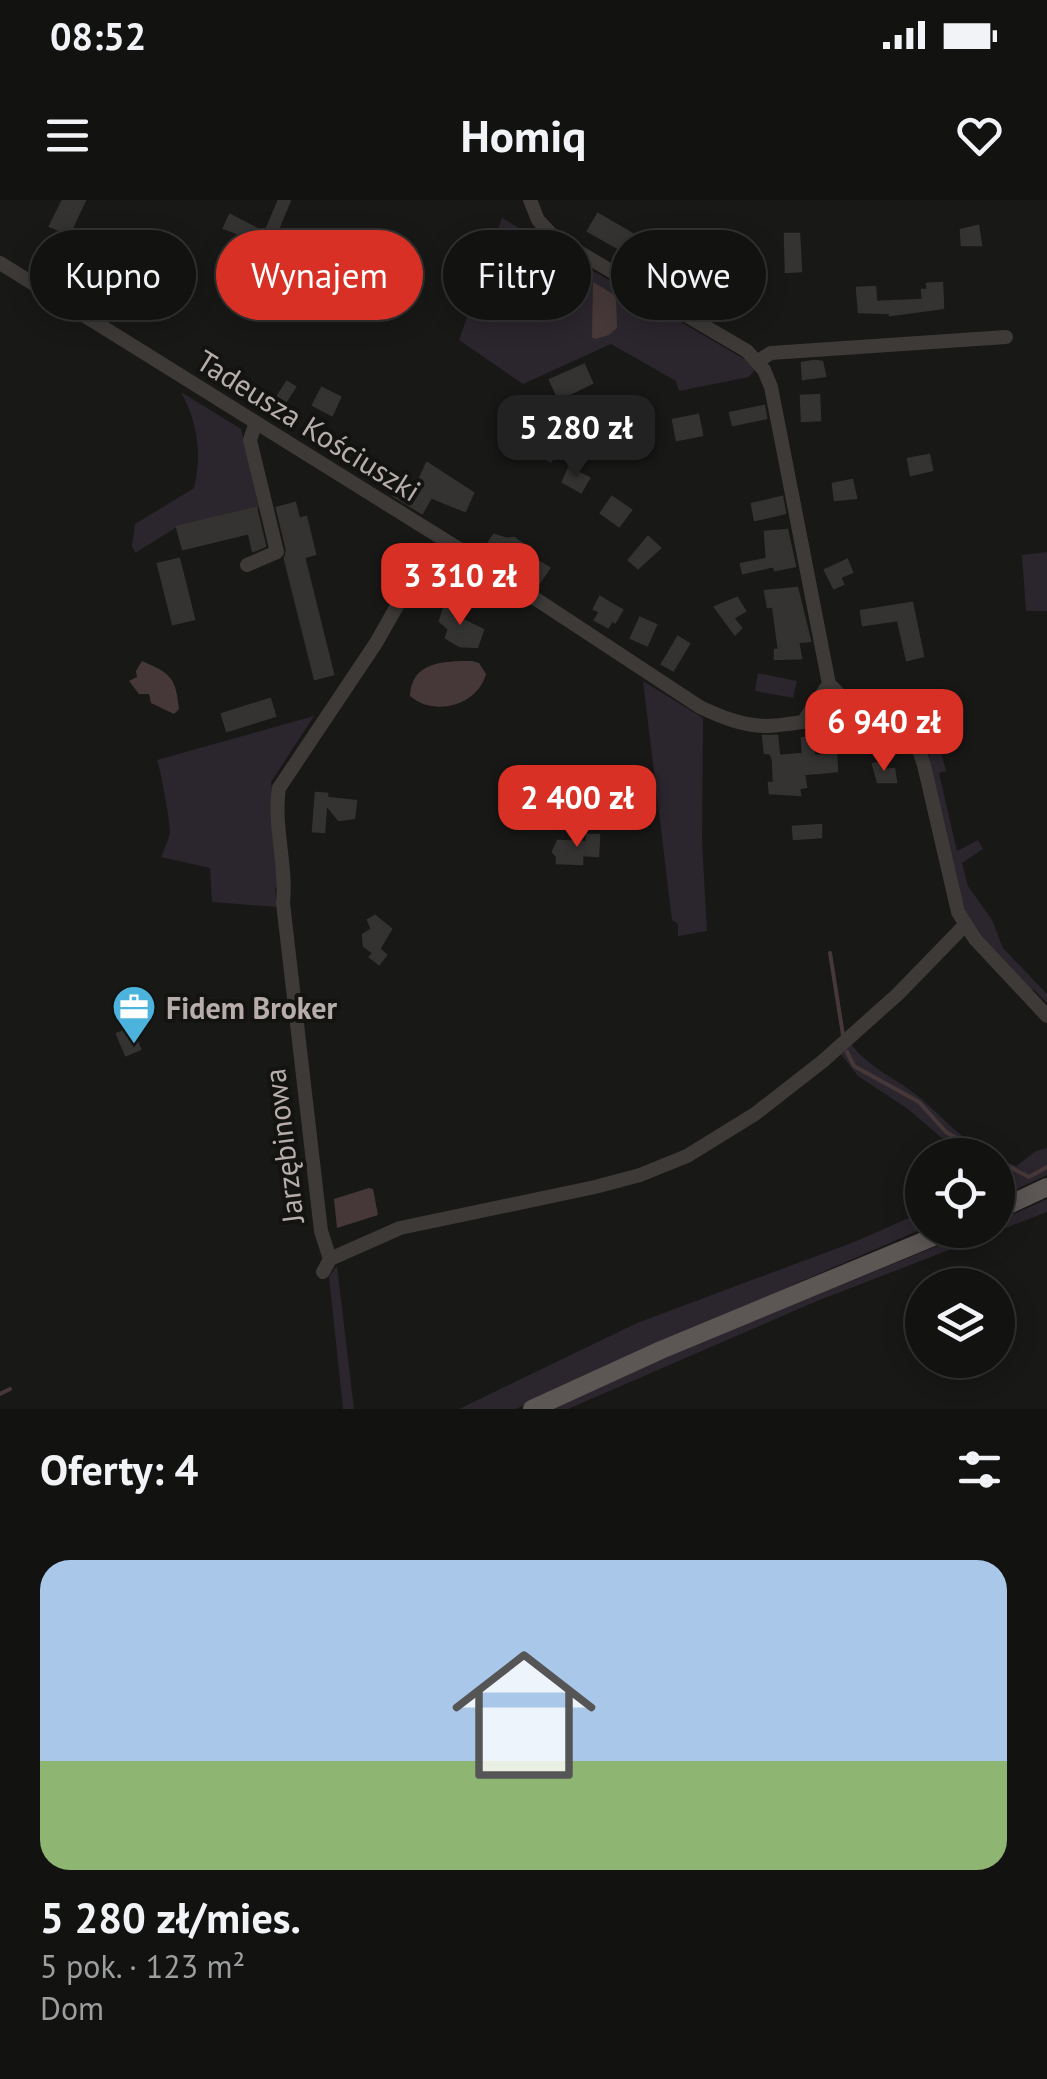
<!DOCTYPE html>
<html lang="pl">
<head>
<meta charset="utf-8">
<style>
  :root { --surface:#121211; --page:#1b1b1a; --text:#f1f3f6; --muted:#9c9e9f; --line:#313231; --accent:#d93025 }
  body { margin:0; font-family:"PT Sans",sans-serif; background:var(--page); color:var(--text); height:100vh; display:flex; flex-direction:column; font-size:38px; white-space:nowrap }
  * { box-sizing:border-box; margin:0 }
  p { font-size:32px; color:var(--muted) }
  .icon { flex:none; width:55px; height:55px; fill:none; stroke:currentColor; stroke-width:2; stroke-linecap:round; stroke-linejoin:round }
  .map { position:relative; height:1209px; overflow:hidden }
  .side { display:flex; flex-direction:column; background:var(--surface); flex:1 }
  .side>* { flex:none }
  .guide { position:absolute; left:30px; top:30px; width:988px; height:90px; display:flex; gap:20px }
  .tools { position:absolute; left:905px; top:938px; display:grid; gap:20px }
  .tools a { display:grid; place-items:center; width:110px; height:110px; border-radius:50%; background:var(--surface); box-shadow:0 5px 25px #0003,0 0 0 2px var(--line); font-size:50px }
  .price { position:absolute; translate:-50% -85px; padding:0 22px; border-radius:20px; background:var(--accent); color:#fff; font-size:32px; line-height:65px; filter:drop-shadow(0 2px 5px #0008) }
  .price::after { content:''; position:absolute; left:50%; top:60px; width:30px; height:22px; margin-left:-15px; background:inherit; clip-path:polygon(0 0,100% 0,50% 100%) }
  .price.current { background:#222; color:#fff }
  ul { padding:0; list-style:none }
  li { display:grid; align-content:center; gap:20px; height:530px; padding:0 40px }
  li+li { border-top:2px solid var(--line) }
  li span { display:grid; place-items:center; height:310px; border-radius:30px; color:#555 }
  li>.icon { margin-inline-start:auto }
  span .icon { width:180px; height:180px; fill:#fffc; stroke-width:1 }
  li b { font-size:42px }
  h2 { display:flex; justify-content:space-between; align-items:center; height:120px; padding:0 40px; font-size:42px }
  .pill { padding:0 35px; border-radius:45px; background:var(--surface); box-shadow:0 5px 25px #0003,0 0 0 2px var(--line); font-size:35px; line-height:90px }
  .pill.current { background:var(--accent); color:#fff }
  .status { display:flex; justify-content:space-between; align-items:center; height:70px; padding:0 50px; background:var(--surface); direction:ltr }
  .status svg { height:28px; fill:currentColor }
  header { display:flex; justify-content:space-between; align-items:center; height:130px; padding:0 40px; background:var(--surface); font-size:45px; font-weight:600 }
  .map>svg:first-child { display:block }
  .green { fill:#2b252d }
  .water { fill:#463838 }
  .lines { fill:none; stroke-linecap:round; stroke-linejoin:round }
  .stream { stroke:#463838; stroke-width:4 }
  .building { fill:#343332; stroke:#343331; stroke-width:2.5 }
  .minor { stroke:#3d3a38; stroke-width:14 }
  .major { stroke:#5c5755; stroke-width:18 }
  .labels { text-anchor:middle; dominant-baseline:central; stroke-width:8; stroke-linejoin:round; paint-order:stroke }
  .street-label { font-size:30px; fill:#b7aeab; stroke:#131312 }
  .poi-label { font-size:30px; font-weight:bold; fill:#b7aeab; stroke:#131312; text-anchor:start }
</style>
</head>
<body>
<div class="status"><b>08:52</b><svg viewBox="0 0 49 12"><path d="M0 12V9h3v3zM5 12V6h3v6zM10 12V3h3v9zM15 12V0h3v12zM26 1h20v11H26zM47 4h2v5h-2z"/></svg></div>
<header><svg class="icon" aria-label="menu" viewBox="0 0 24 24"><path d="M4 6h16M4 12h16M4 18h16"/></svg>Homiq<svg class="icon" aria-label="heart" viewBox="0 0 24 24"><path d="M12 20l-8-8c-3-5 5-10 8-4 3-6 11-1 8 4z"/></svg></header>
<div class="map">
<svg width="1047" height="1209" viewBox="0 0 1047 1209">
  <rect width="100%" height="100%" fill="#181817"/>
  <g class="green">
    <polygon points="502,18 746,160 755,170 749,177 679,191 676,181 611,144 523,184 459,140"/>
    <path d="M181,192l60,37 18,79 -82,19 -42,26 -3,-7 3,-22 59,-36c8,-33 4,-65 -13,-96z"/>
    <polygon points="1047,352 1047,411 1026,411 1022,355"/>
    <polygon points="758,473 797,481 793,498 755,491"/>
    <polygon points="643,481 703,518 702,642 707,731 678,736 678,724 672,720"/>
    <path d="M314,516l-43,66 11,92 -7,15 2,18 -65,-5 -2,-34 -49,-11c3,-7 7,-16 9,-24 1,-6 -10,-67 -13,-73z"/>
    <polygon points="935,543 940,548 946,571 939,573 957,651 978,640 983,649 962,663 968,686 992,720 1003,748 1047,794 1047,803 1033,789 1030,791 974,729 963,706 930,561 928,548"/>
    <path d="M851,844c18,24 45,34 68,53 25,21 42,43 73,58h-27l-14,-9 -43,-37 -50,-33 -18,-23z"/>
    <polygon points="1047,948 1047,975 998,998 998,958 1016,966 1036,951"/>
    <polygon points="1047,999 1047,1012 817,1101 568,1209 553,1209 685,1149 976,1030 998,1030 998,1021"/>
    <polygon points="922,1012 922,1029 590,1173 516,1209 459,1209 637,1123 854,1042"/>
    <polygon points="337,1066 354,1209 343,1209 329,1077"/>
  </g>
  <g class="water">
    <polygon points="593,82 616,96 617,128 609,135 595,139 592,137"/>
    <path d="M142,461c28,12 34,16 37,48l-5,5 -23,-11 -2,-9h-10l-10,-13 8,-4 -1,-6z"/>
    <path d="M472,461l7,2 7,11c-9,32 -52,43 -76,22 1,-34 33,-35 62,-35z"/>
    <polygon points="369,988 373,989 378,1015 337,1028 334,999"/>
  </g>
  <g class="lines">
    <g class="stream">
      <polyline points="830,753 843,835"/>
      <polyline points="847,852 854,866 919,902 946,932 985,955"/>
      <polyline points="998,961 1029,977 1047,967"/>
      <polyline points="0,1194 10,1189"/>
    </g>
  </g>
  <g class="building">
    <polygon points="63,0 85,0 69,34 50,26"/>
    <polygon points="279,0 290,0 271,46 224,28 230,15 265,33"/>
    <polygon points="598,14 639,38 629,54 588,31"/>
    <polygon points="978,26 981,45 962,45 961,30"/>
    <polygon points="157,30 169,34 164,49 159,47 149,74 141,71"/>
    <polygon points="785,34 799,34 801,71 786,72"/>
    <polygon points="723,64 746,79 740,90 710,74 719,72"/>
    <polygon points="942,83 943,108 890,115 890,113 859,112 857,88 875,87 876,102 923,100 922,90 928,90 927,84"/>
    <polygon points="814,161 822,162 825,176 803,179 802,163"/>
    <polygon points="584,165 592,183 559,199 550,180"/>
    <polygon points="287,182 295,187 284,204 288,207 281,220 261,208 269,195 276,199"/>
    <polygon points="322,188 340,197 332,215 313,205"/>
    <polygon points="819,195 820,220 802,221 801,196"/>
    <polygon points="764,206 766,218 733,225 730,213"/>
    <polygon points="698,215 702,235 677,240 673,220"/>
    <polygon points="636,221 637,224 647,222 649,236 617,243 616,239 610,241 607,226"/>
    <polygon points="513,233 558,246 551,261 528,251 526,256 507,249"/>
    <polygon points="929,255 932,270 911,275 908,259"/>
    <polygon points="427,263 473,293 465,311 431,297 422,313 394,296 404,278 417,285"/>
    <polygon points="569,268 589,278 581,292 563,282"/>
    <polygon points="852,280 856,298 835,300 833,284"/>
    <polygon points="612,297 631,310 619,326 601,313"/>
    <polygon points="782,297 785,313 755,320 752,304"/>
    <polygon points="295,303 299,319 306,317 315,354 304,357 333,474 315,479 285,359 287,350 277,308"/>
    <polygon points="256,308 265,346 253,351 249,333 183,349 177,327"/>
    <polygon points="787,330 795,366 775,370 774,366 743,373 741,364 767,359 765,332"/>
    <polygon points="494,335 507,339 514,338 524,345 521,350 549,368 539,383 489,350 492,346 488,344"/>
    <polygon points="648,337 660,348 638,368 629,360"/>
    <polygon points="179,359 194,419 173,424 158,364"/>
    <polygon points="847,360 852,372 840,377 843,384 834,388 825,370"/>
    <polygon points="797,388 810,441 798,442 801,458 775,459 775,450 779,450 773,406 768,407 765,391"/>
    <polygon points="600,397 622,410 615,422 612,420 608,427 595,420 600,412 594,409"/>
    <polygon points="737,398 745,411 733,418 741,428 735,434 715,407"/>
    <polygon points="446,402 458,406 454,416 483,430 477,447 460,446 446,438 449,429 440,421"/>
    <polygon points="912,403 923,456 907,460 898,420 863,425 861,411"/>
    <polygon points="640,418 656,425 647,445 631,438"/>
    <polygon points="678,437 689,444 673,470 662,464"/>
    <polygon points="270,499 275,516 227,531 222,514"/>
    <polygon points="763,536 777,536 779,556 803,554 802,538 812,537 814,556 836,555 837,571 804,574 806,587 799,588 800,595 770,593 769,583 774,583 773,559 770,553 765,553"/>
    <polygon points="882,563 883,570 894,569 896,582 878,582 873,564"/>
    <polygon points="316,593 327,594 327,598 356,601 354,618 339,620 326,604 324,632 313,631"/>
    <polygon points="821,625 821,637 794,639 793,627"/>
    <polygon points="587,635 599,635 598,656 582,655 582,664 557,663 557,656 553,652 558,641 587,642"/>
    <polygon points="375,716 391,729 379,749 386,755 379,764 370,757 374,753 364,746 363,735 372,729 368,720"/>
    <polygon points="131,828 140,849 126,855 117,834"/>
  </g>
  <g class="lines">
    <g class="minor">
      <polyline points="530,0 538,20 555,38 747,151 764,170 771,187 829,484 860,515"/>
      <path d="M0,63l472,294 228,150c21,10 43,19 68,19 39,-1 108,-25 139,4 10,9 13,23 17,35l34,147 17,27 72,77"/>
      <polyline points="758,161 771,153 1006,137"/>
      <polyline points="247,365 277,352 250,240 255,225"/>
      <polyline points="803,522 829,484"/>
      <path d="M330,1059l-9,-28 -38,-328c4,-39 -10,-77 -4,-115l97,-145 34,-60 13,-15 25,-15 5,-7"/>
      <polyline points="323,1072 330,1059 400,1028 595,987 640,975 687,956 755,914 823,861 898,794 965,725"/>
    </g>
    <g class="major">
      <polyline points="998,1010 1047,987"/>
      <polyline points="532,1209 661,1150 950,1030"/>
    </g>
  </g>
  <defs>
    <symbol id="office-pin" viewBox="-11 -11 22 30"><path d="M0 17L-7.5 6A9.5 9.5 0 1 1 7.5 6Z" fill="#4cb4dc" stroke="#131312"/><path d="M-6-3h4V-5.5h4V-3h4V5H-6ZM-1-4.5V-3h2v-1.5ZM-6 0V1H6V0Z" fill="#fff"/></symbol>
  </defs>
  <g fill-rule="evenodd">
    <use href="#office-pin" x="109" y="782" width="50" height="68"/>
  </g>
  <g class="labels">
    <g class="street-label">
      <text transform="translate(309 225) rotate(32)">Tadeusza Kościuszki</text>
      <text transform="translate(283 946) rotate(-97)">Jarzębinowa</text>
    </g>
    <g class="poi-label">
      <text x="166" y="807">Fidem Broker</text>
    </g>
  </g>
</svg>
<div class="tools">
<a><svg class="icon" aria-label="locate" viewBox="0 0 24 24"><circle cx="12" cy="12" r="6"/><path d="M12 2v4M12 18v4M2 12h4M18 12h4"/></svg></a>
<a><svg class="icon" aria-label="layers" viewBox="0 0 24 24"><path d="M12 4l9 5-9 5-9-5zM3 14l9 5 9-5"/></svg></a>
</div>
<b class="price current" style="left:576px;top:280px">5 280 zł</b>
<b class="price" style="left:460px;top:428px">3 310 zł</b>
<b class="price" style="left:884px;top:574px">6 940 zł</b>
<b class="price" style="left:577px;top:650px">2 400 zł</b>
<div class="guide">
<a class="pill">Kupno</a>
<a class="pill current">Wynajem</a>
<a class="pill">Filtry</a>
<a class="pill">Nowe</a>
</div>
</div>
<section class="side">
<h2>Oferty: 4<svg class="icon" aria-label="filters" viewBox="0 0 24 24"><path d="M4 7h16M4 17h16"/><circle cx="9" cy="7" r="2"/><circle cx="15" cy="17" r="2"/></svg></h2>
<ul>
<li><span style="background:linear-gradient(#a9c7e8 65%,#8fb573 0)"><svg class="icon" aria-label="home" viewBox="0 0 24 24"><path d="M3 11l9-7 9 7M6 9v11h12V9"/></svg></span><div><b>5 280 zł/mies.</b><p>5 pok. · 123 m²</p><p>Dom</p></div></li>
</ul>
</section>
</body>
</html>
